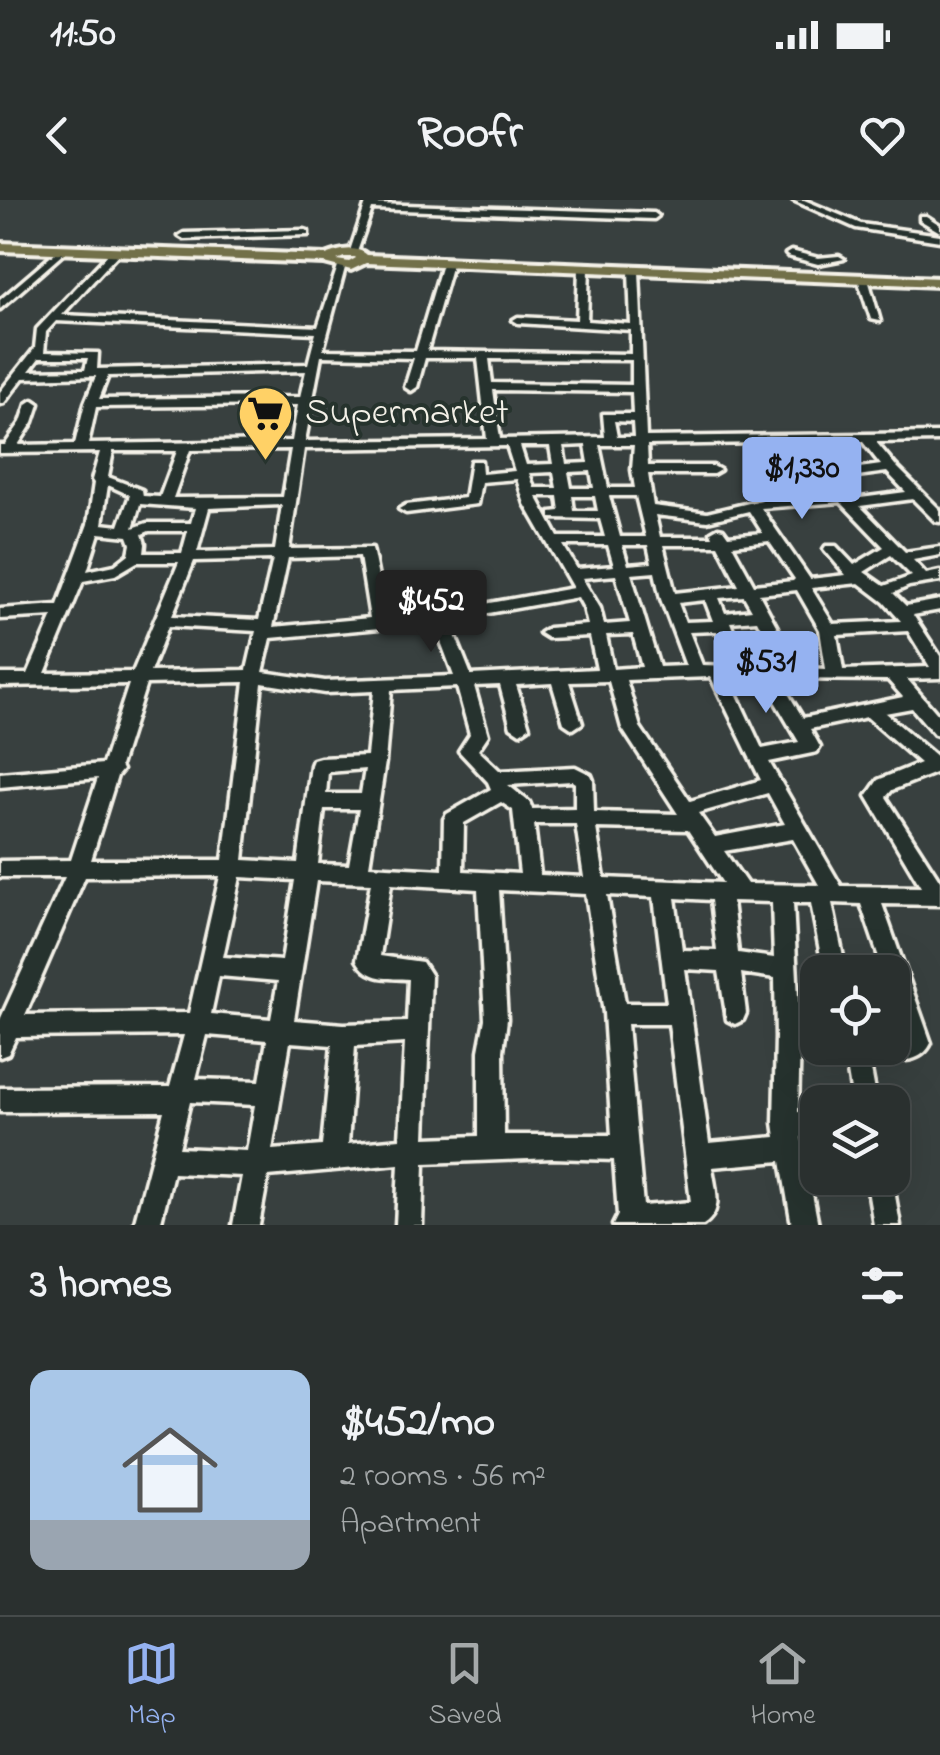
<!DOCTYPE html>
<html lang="en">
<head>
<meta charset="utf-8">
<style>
  :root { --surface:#2a302f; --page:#323837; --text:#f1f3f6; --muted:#a5a9aa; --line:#464b4b; --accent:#95b2f1 }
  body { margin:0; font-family:"Indie Flower",sans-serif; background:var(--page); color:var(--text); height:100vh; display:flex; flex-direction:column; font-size:38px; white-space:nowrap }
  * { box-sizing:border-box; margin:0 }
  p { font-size:32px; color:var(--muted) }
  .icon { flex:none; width:55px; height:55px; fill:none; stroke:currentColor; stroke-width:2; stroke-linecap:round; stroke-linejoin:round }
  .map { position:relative; height:1025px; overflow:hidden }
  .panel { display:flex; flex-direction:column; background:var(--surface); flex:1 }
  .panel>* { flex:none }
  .controls { position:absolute; left:800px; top:755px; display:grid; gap:20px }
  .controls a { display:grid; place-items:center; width:110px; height:110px; border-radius:20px; background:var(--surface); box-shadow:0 10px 40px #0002,0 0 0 2px var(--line); font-size:50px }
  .price { position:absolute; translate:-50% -85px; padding:0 22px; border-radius:10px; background:var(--accent); color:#111; font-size:32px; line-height:65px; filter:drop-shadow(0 2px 5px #0008) }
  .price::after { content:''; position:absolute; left:50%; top:60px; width:30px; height:22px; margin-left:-15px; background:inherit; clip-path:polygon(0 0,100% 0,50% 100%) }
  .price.on { background:#222; color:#fff }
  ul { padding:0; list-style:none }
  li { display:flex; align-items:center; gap:30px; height:250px; padding:0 30px }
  li span { display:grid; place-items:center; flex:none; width:280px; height:200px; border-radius:20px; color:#555 }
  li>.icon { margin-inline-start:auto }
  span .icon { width:120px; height:120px; fill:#fffc; stroke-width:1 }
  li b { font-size:42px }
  h2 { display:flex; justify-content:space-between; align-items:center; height:120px; padding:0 30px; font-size:42px }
  .status { display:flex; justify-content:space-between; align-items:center; height:70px; padding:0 50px; background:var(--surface); direction:ltr }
  .status svg { height:28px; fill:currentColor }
  header { display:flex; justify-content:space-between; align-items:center; height:130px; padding:0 30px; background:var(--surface); font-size:45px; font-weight:700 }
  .tab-bar { display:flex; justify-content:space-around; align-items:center; height:140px; border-top:2px solid var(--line); background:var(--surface); font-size:28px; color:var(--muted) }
  .tab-bar a { display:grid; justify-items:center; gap:5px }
  .tab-bar .on { color:var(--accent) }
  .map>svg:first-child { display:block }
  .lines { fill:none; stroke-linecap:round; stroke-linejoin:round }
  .minor-casing { stroke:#f4f1e8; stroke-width:7 }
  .major-casing { stroke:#f4f1e8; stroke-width:8 }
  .minor { fill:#26332d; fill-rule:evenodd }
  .major { fill:#726f4a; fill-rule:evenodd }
  .labels { text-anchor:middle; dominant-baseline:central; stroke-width:8; stroke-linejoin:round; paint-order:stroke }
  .far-poi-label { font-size:38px; fill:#f4f1e8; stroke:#26332d; text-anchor:start }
</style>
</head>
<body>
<div class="status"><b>11:50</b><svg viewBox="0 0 49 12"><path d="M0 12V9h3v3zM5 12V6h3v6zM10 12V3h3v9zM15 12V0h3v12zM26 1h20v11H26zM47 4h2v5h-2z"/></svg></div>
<header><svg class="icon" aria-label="back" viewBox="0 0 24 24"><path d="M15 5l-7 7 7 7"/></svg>Roofr<svg class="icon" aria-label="heart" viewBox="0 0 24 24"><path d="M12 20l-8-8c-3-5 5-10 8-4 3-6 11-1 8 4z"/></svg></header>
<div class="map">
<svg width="940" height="1025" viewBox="0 0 940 1025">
  <rect width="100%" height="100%" fill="#38403f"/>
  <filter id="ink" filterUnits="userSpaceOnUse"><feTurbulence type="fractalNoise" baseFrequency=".01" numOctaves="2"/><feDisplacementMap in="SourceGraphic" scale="20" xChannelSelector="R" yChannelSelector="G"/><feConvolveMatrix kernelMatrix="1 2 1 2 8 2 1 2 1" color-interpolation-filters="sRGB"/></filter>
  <g filter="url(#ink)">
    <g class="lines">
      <defs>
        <g id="minor">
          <polygon points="367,0 375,0 374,4 654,13 658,16 654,19 372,9 357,52 349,54"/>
          <polygon points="793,0 804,0 861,24 940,35 940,41 856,28"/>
          <polygon points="920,16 926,16 940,25 940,32 920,20"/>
          <polygon points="305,30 308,31 308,35 184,39 179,36 184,33"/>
          <polygon points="62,47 67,50 65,52 0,109 0,100"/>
          <path d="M112,50l8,2 -58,63 256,12 20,-61 8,-2 -23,86 93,1 26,-87 5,-3 5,3 -25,87 204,3v-24l-113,-7 -5,-3 5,-3 59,3 2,-51 5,-3 5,3 -2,52 44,3 -2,-53 5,-3 5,3 7,166 294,-4v8l-64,1 19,23 45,45v12l-5,-1 -22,-22 -53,7 45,46 35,-5v8l-27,5 13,14 14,-3v10l-31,5 -16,7 13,13 34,-6v10l-27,5 27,41v22l-33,1 33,38v19l-6,-2 -22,-26 -27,5 52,44 3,-1v15l-48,19 -6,7 54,84v24l-58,-1 49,139c-11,24 -40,17 -62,16l8,43h-24l-9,-54h48v-11l14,1 -14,-40v-26h-8l-23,-68 -29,-1 14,69h-22l-13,-69h-18l7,134 -2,75 20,2v24l-17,-1 17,88h-26l-11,-64 -69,6c3,23 12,44 -9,58h-90l5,-10 -4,-55 -61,-2 -129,5 -2,62h-26l3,-61 -131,12 -9,49h-26l9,-49 -69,-3 -13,52h-26l30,-114 -164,1v-24l170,-1 14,-52 -168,2 -8,17 -8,3v-37l65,-143h-65v-16l71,-1 27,-82 -98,9v-14l103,-9 26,-80 -129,2v-12h28l25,-58 -53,3v-10l58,-4 30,-81 6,-41 -2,-3 8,-28 -100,1v-8h5l16,-23 6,-18 6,-4 6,4 -6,18 -15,23 57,-1 10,-41 11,-27 -73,2 -19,25 -4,1v-12l35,-44 2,-19zM56,121l260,12 -8,31 -211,5 1,-16 -54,-1 2,-20zM321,156l93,2 -9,29 6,4 6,-4 8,-29h53l9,81 -182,2zM39,158h49l-3,12 -56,1zM489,159l143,1v25l-140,-2zM306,171l-6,26 -201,2 9,-23zM493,190l139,2 1,22h-30l2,23 -105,2zM298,205l-6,36 -204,3 8,-37zM614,221l19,1 1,15h-17zM812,242l24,52 -70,5 -59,14 -54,-7 -5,-32h65l7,-4 -7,-4h-65l-1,-21zM824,242h39l18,23 -43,6zM586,245l3,18 -23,1 -3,-18zM599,245h35l-2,25 3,18h-27zM507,246l8,25 -33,3 -1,-13h-10l-6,37 -59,7 -7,4 7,4 71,-9 4,-22 36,-3 8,25 48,84 -133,24 -54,5 -14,-69 -83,1 15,-100zM520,246h30l3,18 -27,1zM291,249l-8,48 -110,1 17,-48zM113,251h64l-17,46 -17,-1 -1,-6 -34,-13zM591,271l3,17h-23l-3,-16zM554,272l3,16h-23l-5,-15zM887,272l19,20 -53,7 -11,-21zM108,285l22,10 -11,31 -17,-2zM536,296h22l2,15 -9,1v6l49,1 5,18h-47zM572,296h23l3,15h-24zM609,296h27l10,41h-26zM841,302l43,45 -30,18 -18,-19h-10l-2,3 22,26 -36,4 -49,-71zM140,304l55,4 -4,15h-44l-14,5zM282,305l-7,45 -78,2 12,-44zM749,311l14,22 -35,3 -5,-7 -5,-1 -7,4 2,5h-53l-5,-22 52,6zM149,331h39l-6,22h-38l1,-9 -3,-10zM99,333l29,3 3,8 -2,10 -14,11 -28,6zM769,341l26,38 -2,2 -39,4 -22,-40zM563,345h45l6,21 -37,3zM622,345h26l4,18 -24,2zM663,345h55l21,41 -64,7zM891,355l21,21 -28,10 -20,-14zM360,356l10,62 -97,9 15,-69zM273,359l-14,61 -87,-4 22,-55zM137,362h42l-46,110 -88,1 38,-92 32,-6zM655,372l6,27 25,67 -27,1 -28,-93zM616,375l14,48 -26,2 -4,-17 -18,-30zM859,383l25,19 17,19 -68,3 -22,-36zM797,390l23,40 6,39 -27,-1 -40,-74zM744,396l8,14 -27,3 -6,-15zM578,397l6,11 4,17 -40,3 -8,5 8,5 42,-2 7,33 -126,6 -22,-55zM705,400l8,21 -28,1 -7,-19zM757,420l25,48 -35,-1 -17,-45zM434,423l20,53 -129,5 -62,-9 8,-34zM168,426l88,5 -9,39 -97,2zM717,431l13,35 -28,-1 -13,-33zM908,431l22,36 -87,3 -6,-35zM633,434l9,33 -29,2 -7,-34zM711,477l50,103 -71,21 -50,-74 -14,-47zM729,478l33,1 37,63 -37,7zM779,479l109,1 15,17 -100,21zM609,481l13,47 56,86 -84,-2 -1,-32 -2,-5 -16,-8 -75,4 -22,-21 10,-15 -14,-49 26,-1 11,42 9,6 9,-6 -13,-42 36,-2 12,40 9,6 9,-6 -13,-41zM245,482l-22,178h-132l26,-84 5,-6 -2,-4 26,-82zM262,483l63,10 49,-2 -7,65 -47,2 -7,2 -2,5 -13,98 -55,-3zM457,487l13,47 -11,17 29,31 3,7 -44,25 -3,5 -1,51 -74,-4 16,-104 6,-72zM867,517l53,46 -42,17 -11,16 54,91 -80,-1 -72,-124 48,-10 3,-5 -10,-18zM365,569l-4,25h-35l2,-22zM572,581l3,2v25l-43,1 -3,-7 -21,-17zM768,593l17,31 -70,13 -17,-24zM501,602l12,8 7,64 -57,-3 1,-48zM324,609h35l-10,56 -31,-1zM534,624h42l8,53 -44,-2zM596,628l92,2 35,53 -119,-5zM793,639l26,46 -72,-1 -23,-33zM220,676l-31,137 -164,2 60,-138zM240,677l55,3 -13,81 -59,-4zM316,681l55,2 -14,77c11,21 32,18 52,19l-2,43 -63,2 -50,-4zM391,684l87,5 7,130 -6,32v85l-54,2 6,-162 -9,-14 -42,-6zM499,690l87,4 18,119 8,122h-108l-1,-84 4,-32zM607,695l47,2 13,106h-42zM675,698l36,2 6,51 -35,-1zM732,701l40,1 2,56 -36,-5zM685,769l34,2 8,49 8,4 8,-4 3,-7 -5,-40 34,5 1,59 -2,86 2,14 -67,6zM219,776l59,5 -7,38 -60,-5zM627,824h42l22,178 -48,4zM207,835l60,5 -7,41 -64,-2zM290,842l42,3 -10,101 -50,4zM405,843l-5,96 -52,5 7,-98zM190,902l65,3 -8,46 -68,-3z"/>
          <polygon points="791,51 818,58 839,56 844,59 818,64 788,56 786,54"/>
          <polygon points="863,76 868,79 880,121 871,119 858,79"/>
          <polygon points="866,978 892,978 900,1025 874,1025"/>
        </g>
        <path id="major" d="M0,43l326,12c13,-5 30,-10 41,0l573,23v8l-574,-23 -15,7 -27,-7 -324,-12zM344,57h11l1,1 -7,4 -12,-2z"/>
      </defs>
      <use href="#minor" class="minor-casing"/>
      <use href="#major" class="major-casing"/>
      <use href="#minor" class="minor"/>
      <use href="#major" class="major"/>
    </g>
  </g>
  <defs>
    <symbol id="supermarket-pin" viewBox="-11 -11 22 30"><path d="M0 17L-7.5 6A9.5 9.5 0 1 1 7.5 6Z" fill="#ffd166" stroke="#26332d"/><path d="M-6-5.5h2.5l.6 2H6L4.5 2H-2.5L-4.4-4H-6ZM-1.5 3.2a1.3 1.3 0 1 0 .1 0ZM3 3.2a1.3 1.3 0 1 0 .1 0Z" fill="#111"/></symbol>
  </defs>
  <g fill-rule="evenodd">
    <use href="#supermarket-pin" x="234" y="182" width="63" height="86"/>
  </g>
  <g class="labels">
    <g class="far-poi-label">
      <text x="305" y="214">Supermarket</text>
    </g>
  </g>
</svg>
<div class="controls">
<a><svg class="icon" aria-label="locate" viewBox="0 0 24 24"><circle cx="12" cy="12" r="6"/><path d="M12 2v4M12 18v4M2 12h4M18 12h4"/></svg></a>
<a><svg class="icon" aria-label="layers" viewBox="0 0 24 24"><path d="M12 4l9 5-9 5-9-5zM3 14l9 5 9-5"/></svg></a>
</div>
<b class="price" style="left:802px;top:322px">$1,330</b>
<b class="price on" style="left:431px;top:455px">$452</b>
<b class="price" style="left:766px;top:516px">$531</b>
</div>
<section class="panel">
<h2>3 homes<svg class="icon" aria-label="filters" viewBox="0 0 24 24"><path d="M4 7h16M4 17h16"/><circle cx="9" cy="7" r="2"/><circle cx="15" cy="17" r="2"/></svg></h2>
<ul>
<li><span style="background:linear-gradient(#a9c7e8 75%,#9aa5b1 0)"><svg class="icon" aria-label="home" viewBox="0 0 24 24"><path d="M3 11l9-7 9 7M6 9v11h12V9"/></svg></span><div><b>$452/mo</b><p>2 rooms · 56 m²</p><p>Apartment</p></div></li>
</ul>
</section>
<nav class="tab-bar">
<a class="on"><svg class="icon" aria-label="map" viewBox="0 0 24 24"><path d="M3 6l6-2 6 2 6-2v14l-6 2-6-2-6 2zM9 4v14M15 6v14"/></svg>Map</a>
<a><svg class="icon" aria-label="saved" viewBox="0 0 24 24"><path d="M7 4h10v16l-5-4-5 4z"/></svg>Saved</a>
<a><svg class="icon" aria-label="home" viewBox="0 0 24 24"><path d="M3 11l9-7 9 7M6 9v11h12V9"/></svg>Home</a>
</nav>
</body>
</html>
